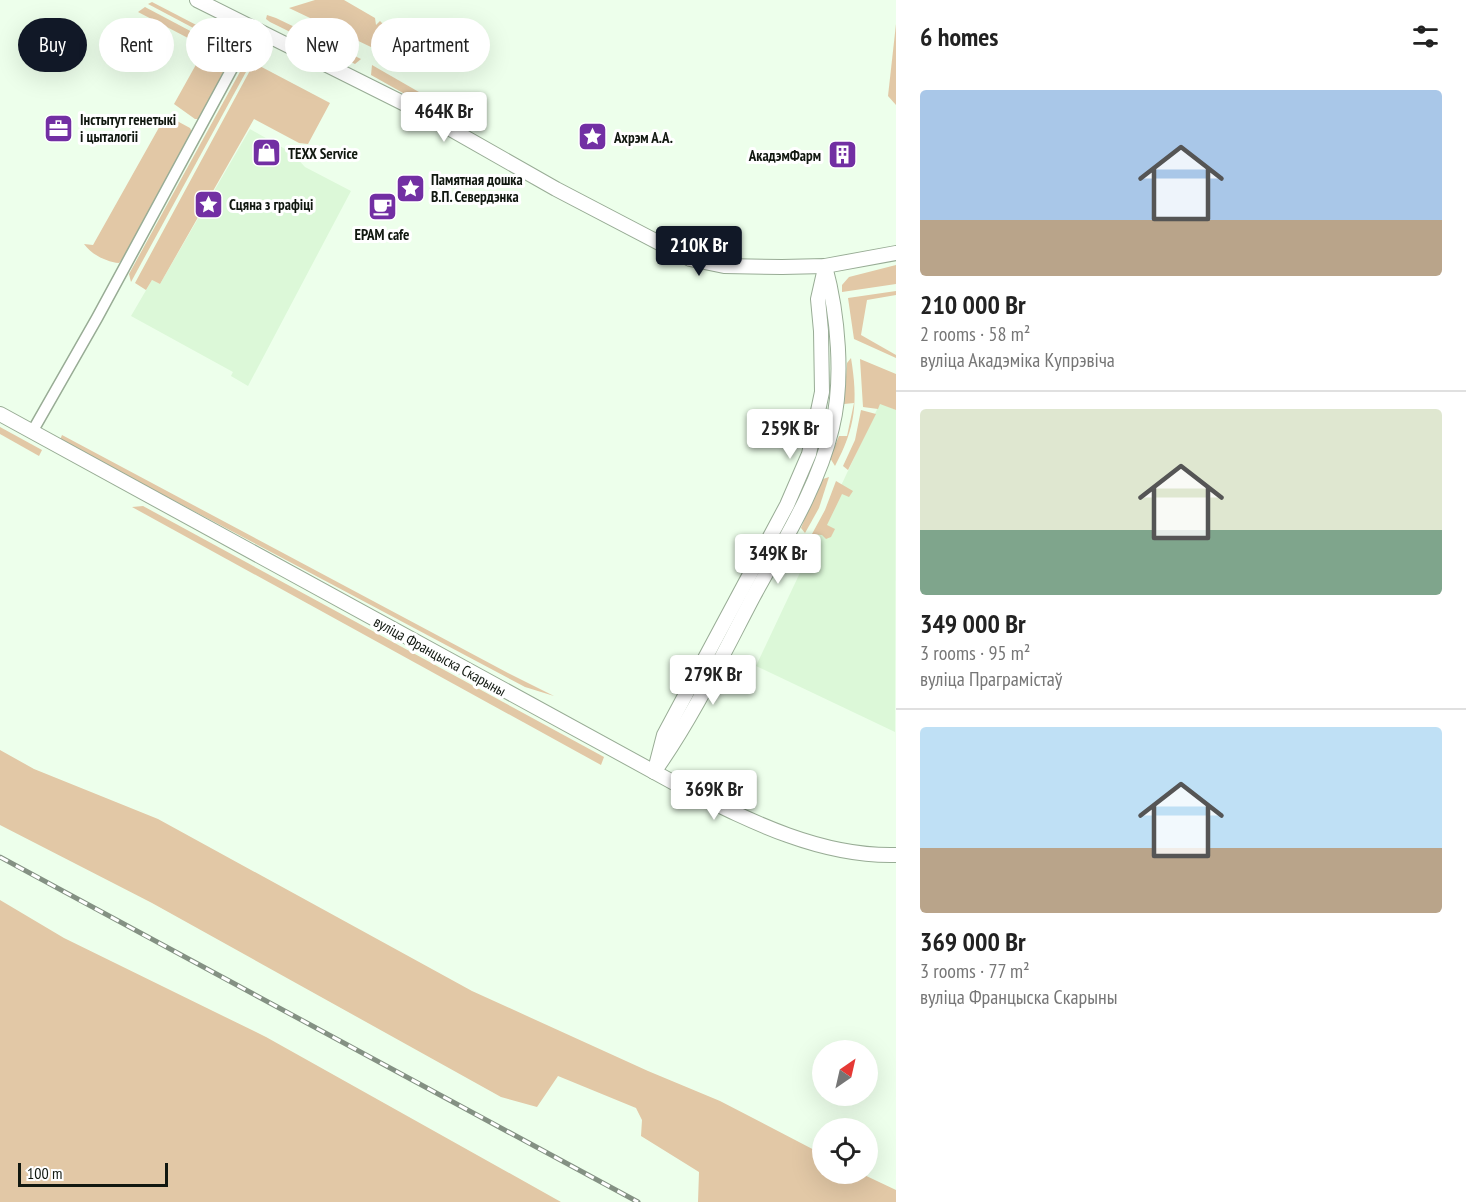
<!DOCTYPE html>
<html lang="en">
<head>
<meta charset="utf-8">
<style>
  :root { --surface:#fff; --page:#f6f6f6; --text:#222; --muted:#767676; --line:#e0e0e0; --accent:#111827 }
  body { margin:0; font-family:"PT Sans Narrow",sans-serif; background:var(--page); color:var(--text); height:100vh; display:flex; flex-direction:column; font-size:22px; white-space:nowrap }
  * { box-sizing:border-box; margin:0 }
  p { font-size:20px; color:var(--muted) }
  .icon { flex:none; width:33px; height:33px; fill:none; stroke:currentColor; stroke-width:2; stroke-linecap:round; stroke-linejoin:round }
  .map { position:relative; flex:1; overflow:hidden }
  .panel { display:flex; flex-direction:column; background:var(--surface); width:570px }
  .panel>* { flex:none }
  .banner { position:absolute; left:18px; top:18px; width:570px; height:54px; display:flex; gap:12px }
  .needle { width:39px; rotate:34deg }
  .fabs { position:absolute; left:812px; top:1040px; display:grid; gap:12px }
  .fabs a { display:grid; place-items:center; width:66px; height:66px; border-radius:50%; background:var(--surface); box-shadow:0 6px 24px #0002; font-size:30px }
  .scale { position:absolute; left:18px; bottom:15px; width:150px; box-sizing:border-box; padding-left:6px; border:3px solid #111810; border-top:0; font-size:16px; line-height:21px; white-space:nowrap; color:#111810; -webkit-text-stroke:4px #fff; paint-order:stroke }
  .price { position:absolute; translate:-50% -51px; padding:0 14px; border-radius:6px; background:#fff; color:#222; font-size:20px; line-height:39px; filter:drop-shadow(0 2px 3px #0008) }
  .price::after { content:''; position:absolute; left:50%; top:36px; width:18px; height:14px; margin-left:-9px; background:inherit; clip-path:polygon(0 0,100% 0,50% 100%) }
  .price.on { background:var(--accent); color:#fff }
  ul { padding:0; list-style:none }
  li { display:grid; align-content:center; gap:12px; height:318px; padding:0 24px }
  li+li { border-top:2px solid var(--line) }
  li span { display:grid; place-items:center; height:186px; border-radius:6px; color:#555 }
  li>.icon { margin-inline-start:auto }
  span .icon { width:108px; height:108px; fill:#fffc; stroke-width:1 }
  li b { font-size:26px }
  h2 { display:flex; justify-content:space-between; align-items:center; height:72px; padding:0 24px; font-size:26px }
  .pill { padding:0 21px; border-radius:27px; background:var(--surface); box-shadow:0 6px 24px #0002; font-size:21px; line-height:54px }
  .pill.on { background:var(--accent); color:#fff }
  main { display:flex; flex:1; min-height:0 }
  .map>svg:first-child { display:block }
  .built { fill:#dcf8d8 }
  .green { fill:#e2c8a6 }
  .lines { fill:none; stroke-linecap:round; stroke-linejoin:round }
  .minor-casing { stroke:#98ac95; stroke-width:13 }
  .major-casing { stroke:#98ac95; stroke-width:16 }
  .minor { stroke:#fff; stroke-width:10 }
  .major { stroke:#fff; stroke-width:14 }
  .rail-casing { stroke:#849183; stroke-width:5 }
  .rail { stroke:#fff; stroke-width:3; stroke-dasharray:9; stroke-linecap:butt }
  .labels { text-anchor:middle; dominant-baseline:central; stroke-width:6; stroke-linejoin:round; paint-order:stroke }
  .poi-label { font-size:15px; font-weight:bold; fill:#111810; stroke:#fff; text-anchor:start }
  .street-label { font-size:15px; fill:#111810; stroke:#fff }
</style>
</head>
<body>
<main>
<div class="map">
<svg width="896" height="1202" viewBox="0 0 896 1202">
  <rect width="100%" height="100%" fill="#edffeb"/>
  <g class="built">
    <polygon points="250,129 292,153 305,167 351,191 248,386 231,376 233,372 131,316 152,280 160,284"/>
    <polygon points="880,403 896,410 895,732 756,666"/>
  </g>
  <g class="green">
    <polygon points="315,0 344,0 375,18 376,25 380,21 385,26 371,47 289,8"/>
    <polygon points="152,2 204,29 199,31 148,4"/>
    <polygon points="145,7 196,34 188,38 138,12"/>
    <polygon points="267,15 276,18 361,59 355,64 270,22 266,19"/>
    <polygon points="896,24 896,105 888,96"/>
    <polygon points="202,36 237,53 199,119 195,119 174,104 198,61 194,41"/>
    <polygon points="247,59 252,61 131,282 129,274"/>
    <polygon points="254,63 330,103 308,144 299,143 254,119 160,284 152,280 146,290 135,283"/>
    <polygon points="372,65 445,107 448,110 412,98 371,75"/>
    <path d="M166,115l24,13 2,4 -68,125 -5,6c-13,-1 -28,-9 -35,-19l9,1z"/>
    <polygon points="896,265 896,284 842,292 842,285 849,277"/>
    <polygon points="896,291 896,295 867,300 861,335 896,355 896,358 854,339 848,298"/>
    <path d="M851,358c7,43 5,69 -16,108l-5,-8 9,-22h8l7,-33 -10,1 3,-41z"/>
    <polygon points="860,359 896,374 896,410 880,404 878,409 863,407"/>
    <polygon points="861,410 876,414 848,470 843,466 855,440"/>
    <polygon points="0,427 42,450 39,456 0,434"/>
    <polygon points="62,435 508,673 554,696 525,687 60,440"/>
    <polygon points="829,477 819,508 805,533 801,528 820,480"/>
    <polygon points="836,481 853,491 849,497 842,494 827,525 835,529 831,537 826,539 822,535 812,534 825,510"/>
    <polygon points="143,506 604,757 601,765 132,507"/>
    <polygon points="0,750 34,769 158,819 472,991 648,1071 720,1101 822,1154 822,1173 860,1173 896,1190 896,1202 698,1202 699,1172 641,1136 642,1120 636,1108 558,1076 537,1107 501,1097 152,903 0,825"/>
    <polygon points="0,900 64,938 266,1037 561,1202 0,1202"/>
  </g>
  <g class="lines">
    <defs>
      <polyline id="minor" points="32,432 97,318 254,28"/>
      <g id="major">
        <polyline points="197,0 417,110 556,189 690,259 724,266 782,267 825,266 896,253"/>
        <path d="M0,414l678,371c68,34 140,72 218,70"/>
        <polyline points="657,762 664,735 787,505 809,454 822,392 821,331 818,299 825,268"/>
        <path d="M654,772c39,-55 68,-116 99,-175 29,-53 65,-109 79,-169 12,-48 6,-114 -7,-162"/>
      </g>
    </defs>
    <use href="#minor" class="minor-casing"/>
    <use href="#major" class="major-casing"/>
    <use href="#minor" class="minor"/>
    <use href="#major" class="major"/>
    <defs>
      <polyline id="rail" points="0,857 638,1202"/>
    </defs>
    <use href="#rail" class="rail-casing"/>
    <use href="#rail" class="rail"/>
  </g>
  <defs>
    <symbol id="office-square" viewBox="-11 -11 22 22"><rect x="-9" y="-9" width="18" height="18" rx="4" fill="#722fa3" stroke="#fff"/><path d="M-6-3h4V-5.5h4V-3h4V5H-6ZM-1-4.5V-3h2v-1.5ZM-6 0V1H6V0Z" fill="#fff"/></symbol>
    <symbol id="sight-square" viewBox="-11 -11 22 22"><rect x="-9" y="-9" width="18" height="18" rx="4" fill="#722fa3" stroke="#fff"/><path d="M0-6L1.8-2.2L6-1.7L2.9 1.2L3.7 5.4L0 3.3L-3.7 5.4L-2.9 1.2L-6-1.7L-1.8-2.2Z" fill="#fff"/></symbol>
    <symbol id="shop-square" viewBox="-11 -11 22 22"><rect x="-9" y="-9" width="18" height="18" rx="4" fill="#722fa3" stroke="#fff"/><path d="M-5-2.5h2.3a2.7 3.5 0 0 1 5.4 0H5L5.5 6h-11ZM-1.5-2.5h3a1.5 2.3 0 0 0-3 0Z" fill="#fff"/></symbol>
    <symbol id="building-square" viewBox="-11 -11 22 22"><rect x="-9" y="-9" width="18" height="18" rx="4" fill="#722fa3" stroke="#fff"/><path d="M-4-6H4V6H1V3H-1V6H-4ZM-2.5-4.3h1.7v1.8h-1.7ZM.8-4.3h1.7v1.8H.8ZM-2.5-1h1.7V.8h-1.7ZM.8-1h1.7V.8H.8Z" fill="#fff"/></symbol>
    <symbol id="cafe-square" viewBox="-11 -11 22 22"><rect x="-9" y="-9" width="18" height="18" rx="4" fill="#722fa3" stroke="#fff"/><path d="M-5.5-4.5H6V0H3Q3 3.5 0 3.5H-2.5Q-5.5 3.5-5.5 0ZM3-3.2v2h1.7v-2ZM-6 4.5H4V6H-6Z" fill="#fff"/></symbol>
  </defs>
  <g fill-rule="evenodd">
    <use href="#office-square" x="42" y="112" width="33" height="33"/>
    <use href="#sight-square" x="576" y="120" width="33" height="33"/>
    <use href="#shop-square" x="250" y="136" width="33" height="33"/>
    <use href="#building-square" x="826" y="138" width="33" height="33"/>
    <use href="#sight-square" x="394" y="172" width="33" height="33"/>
    <use href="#sight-square" x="192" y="188" width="33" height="33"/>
    <use href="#cafe-square" x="366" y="190" width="33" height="33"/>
  </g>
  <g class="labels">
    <g class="poi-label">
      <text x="80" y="119">Інстытут генетыкі<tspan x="80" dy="17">і цыталогіі</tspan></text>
      <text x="614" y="137">Ахрэм А.А.</text>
      <text x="288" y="153">TEXX Service</text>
      <text x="821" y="155" text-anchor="end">АкадэмФарм</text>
      <text x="431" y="179">Памятная дошка<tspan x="431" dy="17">В.П. Севердэнка</tspan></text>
      <text x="229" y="204">Сцяна з графіці</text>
      <text x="382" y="234" text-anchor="middle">EPAM cafe</text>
    </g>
    <g class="street-label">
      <text transform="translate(440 656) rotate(29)">вуліца Францыска Скарыны</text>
    </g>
  </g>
</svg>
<div class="fabs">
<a><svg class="needle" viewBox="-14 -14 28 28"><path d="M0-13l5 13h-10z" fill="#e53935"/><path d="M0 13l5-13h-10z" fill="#767676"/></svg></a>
<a><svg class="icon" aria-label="locate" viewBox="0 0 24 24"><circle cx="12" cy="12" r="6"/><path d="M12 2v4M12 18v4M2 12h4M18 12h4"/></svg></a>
</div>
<div class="scale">100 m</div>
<b class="price" style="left:444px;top:143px">464K Br</b>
<b class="price on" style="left:699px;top:277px">210K Br</b>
<b class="price" style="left:790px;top:460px">259K Br</b>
<b class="price" style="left:778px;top:585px">349K Br</b>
<b class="price" style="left:713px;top:706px">279K Br</b>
<b class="price" style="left:714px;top:821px">369K Br</b>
<div class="banner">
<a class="pill on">Buy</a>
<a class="pill">Rent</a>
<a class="pill">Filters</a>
<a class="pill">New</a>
<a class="pill">Apartment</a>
</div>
</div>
<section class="panel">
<h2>6 homes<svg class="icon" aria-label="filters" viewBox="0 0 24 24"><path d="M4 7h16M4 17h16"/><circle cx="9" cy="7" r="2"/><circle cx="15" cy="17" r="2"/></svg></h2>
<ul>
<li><span style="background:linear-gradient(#a9c7e8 70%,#b9a48a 0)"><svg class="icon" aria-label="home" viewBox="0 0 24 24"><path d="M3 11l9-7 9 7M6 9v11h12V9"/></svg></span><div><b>210 000 Br</b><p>2 rooms · 58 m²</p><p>вуліца Акадэміка Купрэвіча</p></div></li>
<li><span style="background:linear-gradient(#dfe7d0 65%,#7fa58c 0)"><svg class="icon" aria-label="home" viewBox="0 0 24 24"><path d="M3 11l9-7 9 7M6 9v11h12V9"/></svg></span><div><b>349 000 Br</b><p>3 rooms · 95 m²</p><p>вуліца Праграмістаў</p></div></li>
<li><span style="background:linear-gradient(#bfe0f5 65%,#b9a48a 0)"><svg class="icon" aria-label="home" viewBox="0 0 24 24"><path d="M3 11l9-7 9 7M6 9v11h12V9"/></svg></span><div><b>369 000 Br</b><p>3 rooms · 77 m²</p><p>вуліца Францыска Скарыны</p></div></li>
</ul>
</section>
</main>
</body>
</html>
